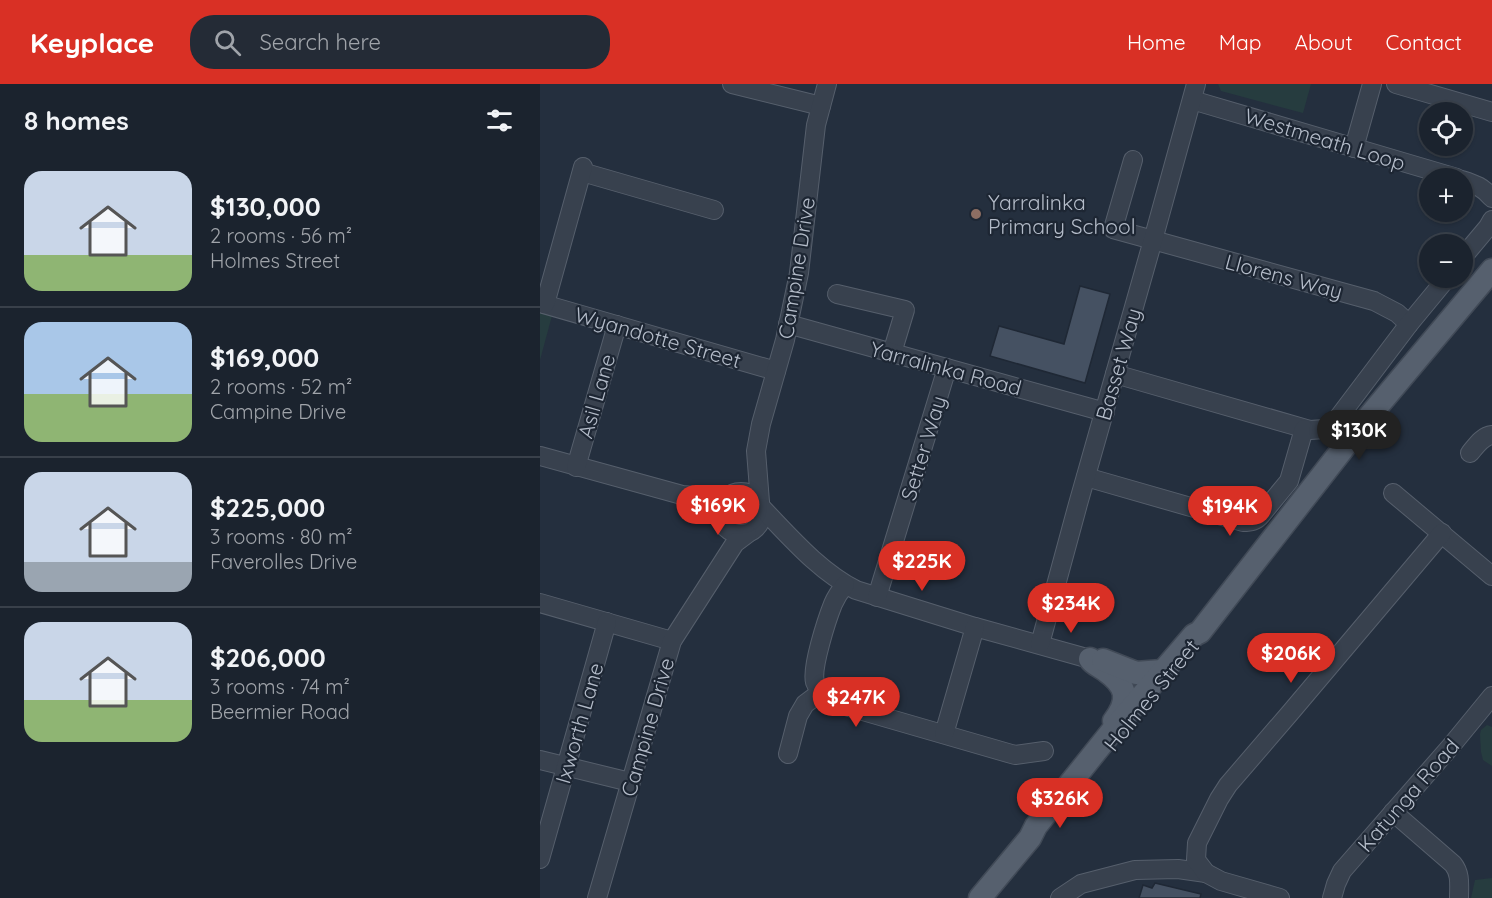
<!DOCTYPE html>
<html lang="en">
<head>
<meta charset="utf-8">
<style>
  :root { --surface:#1b232e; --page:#242b36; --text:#f1f3f6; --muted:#a0a4aa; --line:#39404a; --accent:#d93025 }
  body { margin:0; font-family:Quicksand,sans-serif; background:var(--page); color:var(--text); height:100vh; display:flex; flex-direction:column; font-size:22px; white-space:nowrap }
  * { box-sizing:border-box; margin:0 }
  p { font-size:20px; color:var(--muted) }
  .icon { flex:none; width:33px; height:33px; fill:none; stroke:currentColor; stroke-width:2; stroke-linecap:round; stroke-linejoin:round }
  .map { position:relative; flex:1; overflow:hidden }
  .sheet { display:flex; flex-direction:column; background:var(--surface); width:540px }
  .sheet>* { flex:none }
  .buttons { position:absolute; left:879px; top:18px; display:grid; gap:12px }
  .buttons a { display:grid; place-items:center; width:54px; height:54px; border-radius:50%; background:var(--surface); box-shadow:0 2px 4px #0004,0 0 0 2px var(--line); font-size:30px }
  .price { position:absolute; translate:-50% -51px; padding:0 14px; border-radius:21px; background:var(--accent); color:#fff; font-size:20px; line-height:39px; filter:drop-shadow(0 2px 3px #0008) }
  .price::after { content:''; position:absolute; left:50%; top:36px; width:18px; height:14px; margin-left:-9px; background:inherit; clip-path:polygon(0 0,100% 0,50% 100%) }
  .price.on { background:#222; color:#fff }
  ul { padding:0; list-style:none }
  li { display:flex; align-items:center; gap:18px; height:150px; padding:0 24px }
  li+li { border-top:2px solid var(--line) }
  li span { display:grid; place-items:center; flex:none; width:168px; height:120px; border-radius:18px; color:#555 }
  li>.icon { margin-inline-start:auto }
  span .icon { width:72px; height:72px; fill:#fffc; stroke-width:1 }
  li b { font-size:26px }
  h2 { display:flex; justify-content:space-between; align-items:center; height:72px; padding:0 24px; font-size:26px }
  header { display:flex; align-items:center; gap:36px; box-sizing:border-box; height:84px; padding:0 30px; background:var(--accent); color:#fff }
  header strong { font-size:28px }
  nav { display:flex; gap:33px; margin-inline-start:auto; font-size:21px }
  .search { width:420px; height:54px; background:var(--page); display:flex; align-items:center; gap:15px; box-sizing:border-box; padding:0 21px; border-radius:24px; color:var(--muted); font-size:22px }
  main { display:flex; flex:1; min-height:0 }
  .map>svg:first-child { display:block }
  .green { fill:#263c3f }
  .building { fill:#455162; stroke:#1f2835; stroke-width:1.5 }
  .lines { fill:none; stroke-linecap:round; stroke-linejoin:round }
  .minor-casing { stroke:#565f6c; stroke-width:20 }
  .major-casing { stroke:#414a57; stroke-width:25 }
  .minor { stroke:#38414e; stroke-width:18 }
  .major { stroke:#56606e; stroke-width:22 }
  .education-dot { fill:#8d6e63; stroke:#1d2633; stroke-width:2 }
  .labels { text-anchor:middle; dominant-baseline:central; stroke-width:4.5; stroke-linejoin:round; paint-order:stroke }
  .street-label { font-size:21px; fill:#b4bcc9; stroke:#1d2633 }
  .poi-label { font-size:21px; fill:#b4bcc9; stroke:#1d2633; text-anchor:start }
</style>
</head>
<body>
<header>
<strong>Keyplace</strong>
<div class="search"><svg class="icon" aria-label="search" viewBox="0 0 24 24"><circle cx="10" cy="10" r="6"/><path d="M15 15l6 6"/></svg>Search here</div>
<nav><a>Home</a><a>Map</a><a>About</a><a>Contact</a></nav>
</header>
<main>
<section class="sheet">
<h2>8 homes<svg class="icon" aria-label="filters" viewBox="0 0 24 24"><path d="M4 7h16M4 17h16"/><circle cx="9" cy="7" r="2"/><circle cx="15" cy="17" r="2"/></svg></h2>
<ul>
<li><span style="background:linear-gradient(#c9d6e8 70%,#8fb573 0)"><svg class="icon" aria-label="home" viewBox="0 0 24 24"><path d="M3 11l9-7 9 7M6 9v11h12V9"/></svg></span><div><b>$130,000</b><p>2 rooms · 56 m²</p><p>Holmes Street</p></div></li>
<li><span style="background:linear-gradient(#a9c7e8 60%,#8fb573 0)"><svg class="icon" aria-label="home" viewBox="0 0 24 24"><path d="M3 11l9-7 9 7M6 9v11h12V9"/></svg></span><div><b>$169,000</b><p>2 rooms · 52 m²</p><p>Campine Drive</p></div></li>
<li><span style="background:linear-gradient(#c9d6e8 75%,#9aa5b1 0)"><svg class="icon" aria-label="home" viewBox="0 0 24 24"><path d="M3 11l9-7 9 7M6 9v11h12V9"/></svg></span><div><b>$225,000</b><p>3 rooms · 80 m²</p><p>Faverolles Drive</p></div></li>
<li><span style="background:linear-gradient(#c9d6e8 65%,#8fb573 0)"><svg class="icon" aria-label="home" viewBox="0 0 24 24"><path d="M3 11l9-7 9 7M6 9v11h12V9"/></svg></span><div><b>$206,000</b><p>3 rooms · 74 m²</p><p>Beermier Road</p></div></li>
</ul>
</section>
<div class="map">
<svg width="952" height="814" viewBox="0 0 952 814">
  <rect width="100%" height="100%" fill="#242f3e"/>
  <g class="green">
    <polygon points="678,0 771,0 763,29 681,7"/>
    <polygon points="0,225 13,228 0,276"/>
    <polygon points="947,641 952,643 952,682 943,676 941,668 940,650 941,646"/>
    <polygon points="952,794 952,814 931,814 935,796"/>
  </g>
  <g class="building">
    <polygon points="540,202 570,210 545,299 450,272 459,242 524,260"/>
    <polygon points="615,799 661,810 660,814 599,814 603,801 612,804"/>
  </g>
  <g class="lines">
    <defs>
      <g id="minor">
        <polyline points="192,0 281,22"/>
        <polyline points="856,0 952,28"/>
        <polyline points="652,16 917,94"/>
        <polyline points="814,64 832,0"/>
        <polyline points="593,76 573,145 834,217 857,229 869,240"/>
        <polyline points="42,88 174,126"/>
        <path d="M922,96c13,4 21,7 30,18"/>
        <polyline points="922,174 948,143 952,136"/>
        <polyline points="297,210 365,226 352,269"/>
        <polyline points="0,219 236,287"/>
        <polyline points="5,220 43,83"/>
        <polyline points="248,240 565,328"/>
        <polyline points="575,290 770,346 785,345 795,338 869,240 907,194"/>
        <path d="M930,369c6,-7 12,-17 22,-18"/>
        <polyline points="0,372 142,411 168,413 189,411"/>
        <polyline points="36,383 77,241"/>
        <path d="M546,393l157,45c8,0 13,-1 18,-7l28,-34 15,-52"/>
        <circle cx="201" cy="429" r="21"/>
        <polyline points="853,409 952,492"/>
        <polyline points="220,418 216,367 221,340 245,256 259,189 276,41 287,0"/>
        <path d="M222,424c29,30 57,63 94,82l119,37 115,32"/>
        <path d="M305,501c-5,6 -9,12 -12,19 -6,15 -22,64 -18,78 5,13 15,19 27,23l173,50 29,-4"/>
        <polyline points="337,513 407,284"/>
        <polyline points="0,519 132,557"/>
        <polyline points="500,560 538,420 613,156 656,0"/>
        <polyline points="404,650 435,543"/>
        <polyline points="248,670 258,632 265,620 281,608"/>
        <polyline points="0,676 90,698"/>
        <path d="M853,728l60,52c8,10 6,21 6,34"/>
        <polyline points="0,775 67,538"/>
        <polyline points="57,814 132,557 195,459 207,450"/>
        <polyline points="520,814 541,800 595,786 638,785 666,789"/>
        <polyline points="740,814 681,797 666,789 656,776 657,759 679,715 688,701 750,629 902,449"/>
        <polyline points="792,814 796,800 802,787 911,662 952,612"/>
      </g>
      <g id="major">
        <path d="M550,575c4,6 10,7 16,12 21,15 24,29 8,50"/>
        <polyline points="563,576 596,589 622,587"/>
        <polyline points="440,814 490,754 496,742 577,641 654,551 660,548 816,348 952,186"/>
      </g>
    </defs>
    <use href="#minor" class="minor-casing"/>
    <use href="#major" class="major-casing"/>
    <use href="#minor" class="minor"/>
    <use href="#major" class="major"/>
  </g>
  <circle class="education-dot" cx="436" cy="130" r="6"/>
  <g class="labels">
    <g class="street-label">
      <text transform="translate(785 55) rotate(17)">Westmeath Loop</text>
      <text transform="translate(256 184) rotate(-81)">Campine Drive</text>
      <text transform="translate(744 192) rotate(15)">Llorens Way</text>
      <text transform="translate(118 253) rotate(16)">Wyandotte Street</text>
      <text transform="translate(578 280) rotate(-74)">Basset Way</text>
      <text transform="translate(406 284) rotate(15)">Yarralinka Road</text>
      <text transform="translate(56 312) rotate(-74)">Asil Lane</text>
      <text transform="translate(383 364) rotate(-73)">Setter Way</text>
      <text transform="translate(611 611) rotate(-51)">Holmes Street</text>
      <text transform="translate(39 639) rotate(-74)">Ixworth Lane</text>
      <text transform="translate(107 643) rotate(-74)">Campine Drive</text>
      <text transform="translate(868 711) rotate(-49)">Katunga Road</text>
    </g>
    <g class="poi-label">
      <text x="448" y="118">Yarralinka<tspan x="448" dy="24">Primary School</tspan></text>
    </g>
  </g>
</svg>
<div class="buttons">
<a><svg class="icon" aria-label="locate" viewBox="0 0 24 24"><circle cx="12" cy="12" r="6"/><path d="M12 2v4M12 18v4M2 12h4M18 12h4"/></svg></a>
<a>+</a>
<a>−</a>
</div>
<b class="price on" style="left:819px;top:377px">$130K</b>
<b class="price" style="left:178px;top:452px">$169K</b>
<b class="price" style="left:690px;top:453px">$194K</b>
<b class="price" style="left:382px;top:508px">$225K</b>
<b class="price" style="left:531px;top:550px">$234K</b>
<b class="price" style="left:751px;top:600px">$206K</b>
<b class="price" style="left:316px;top:644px">$247K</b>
<b class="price" style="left:520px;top:745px">$326K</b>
</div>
</main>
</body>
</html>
